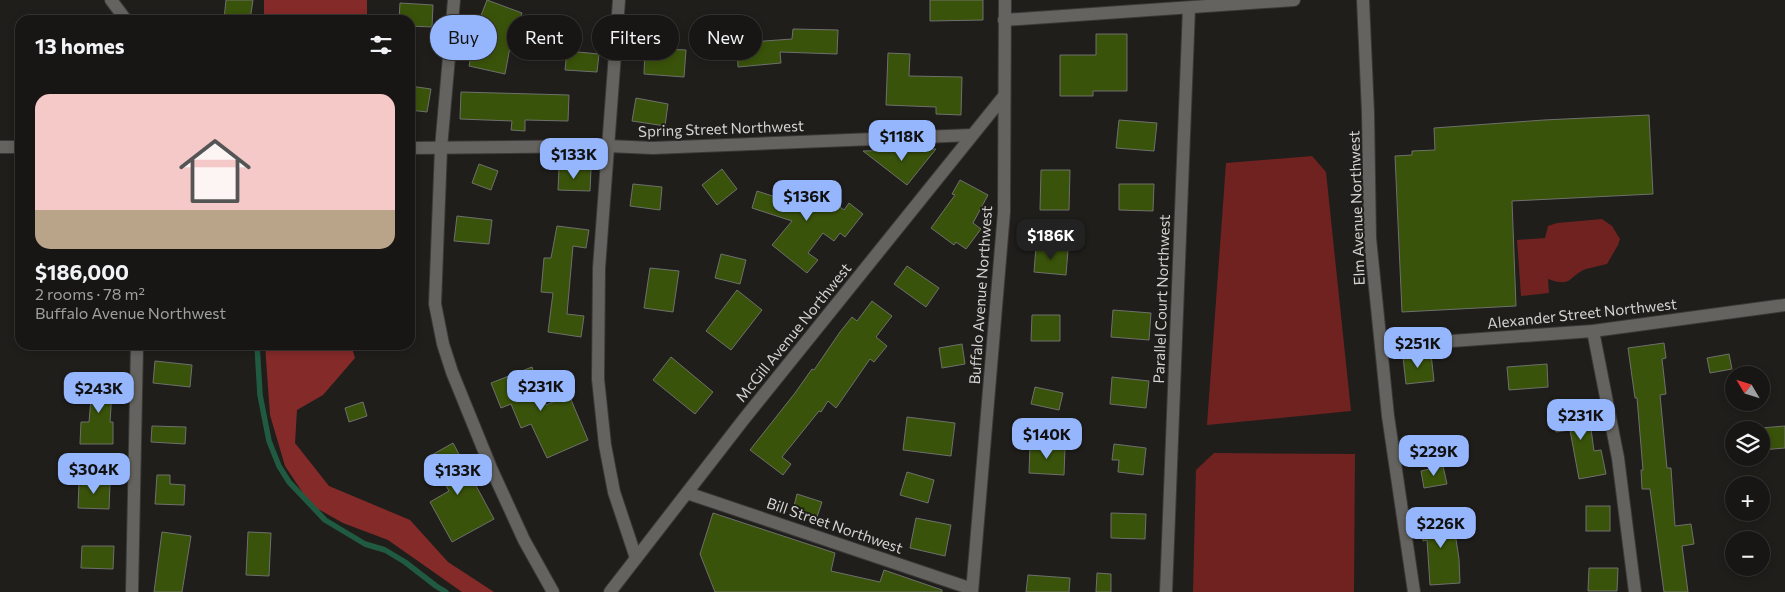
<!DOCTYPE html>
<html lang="en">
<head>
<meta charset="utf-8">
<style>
  :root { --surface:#171614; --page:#242322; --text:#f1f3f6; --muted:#9e9fa0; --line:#363534; --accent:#95b6fd }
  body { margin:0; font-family:Commissioner,sans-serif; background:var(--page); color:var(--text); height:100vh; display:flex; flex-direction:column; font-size:19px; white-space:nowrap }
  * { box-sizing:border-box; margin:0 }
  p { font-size:16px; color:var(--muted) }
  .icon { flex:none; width:28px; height:28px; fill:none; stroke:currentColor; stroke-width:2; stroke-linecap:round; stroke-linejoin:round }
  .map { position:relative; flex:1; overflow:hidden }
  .drawer { position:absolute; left:15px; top:15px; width:400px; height:335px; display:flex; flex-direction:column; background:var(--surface); border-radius:15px; box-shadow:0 2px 8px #0003,0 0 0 1px var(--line) }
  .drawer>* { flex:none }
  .hud { position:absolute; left:430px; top:15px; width:475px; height:45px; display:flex; gap:10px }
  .needle { width:32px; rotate:308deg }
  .buttons { position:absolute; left:1725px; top:366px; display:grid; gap:10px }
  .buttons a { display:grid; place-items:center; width:45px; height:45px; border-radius:50%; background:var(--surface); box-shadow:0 2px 8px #0003,0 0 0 1px var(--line); font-size:25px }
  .price { position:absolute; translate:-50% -42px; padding:0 11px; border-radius:10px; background:var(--accent); color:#111; font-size:16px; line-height:32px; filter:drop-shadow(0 1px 2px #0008) }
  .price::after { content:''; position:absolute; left:50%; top:30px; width:15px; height:11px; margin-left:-8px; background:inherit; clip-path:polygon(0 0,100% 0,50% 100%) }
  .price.on { background:#222; color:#fff }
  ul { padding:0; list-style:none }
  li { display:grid; align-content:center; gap:10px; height:265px; padding:0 20px }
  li+li { border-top:1px solid var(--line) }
  li span { display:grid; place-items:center; height:155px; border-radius:15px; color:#555 }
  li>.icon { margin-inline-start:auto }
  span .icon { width:90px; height:90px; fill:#fffc; stroke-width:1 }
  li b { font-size:21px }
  h2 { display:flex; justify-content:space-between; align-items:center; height:60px; padding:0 20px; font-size:21px }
  .chip { padding:0 18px; border-radius:22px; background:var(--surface); box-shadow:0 2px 8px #0003,0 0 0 1px var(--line); font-size:18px; line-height:45px }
  .chip.on { background:var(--accent); color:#111 }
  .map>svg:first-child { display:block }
  .green { fill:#702221 }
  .forest { fill:#842a29 }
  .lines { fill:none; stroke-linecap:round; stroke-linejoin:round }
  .stream { stroke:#205b41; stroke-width:5.5 }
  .building { fill:#3a530a; stroke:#6e706c }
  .minor-casing { stroke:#3a3937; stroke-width:14 }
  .tertiary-casing { stroke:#3a3937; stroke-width:14 }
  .minor { stroke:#64635f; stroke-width:12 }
  .tertiary { stroke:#64635f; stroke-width:12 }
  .labels { text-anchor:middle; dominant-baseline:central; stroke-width:4; stroke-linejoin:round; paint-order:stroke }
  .street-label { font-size:15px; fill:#d4d3d1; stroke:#1f1e1b }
</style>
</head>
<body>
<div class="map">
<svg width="1785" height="592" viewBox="0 0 1785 592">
  <rect width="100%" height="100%" fill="#1f1e1b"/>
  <g class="green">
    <polygon points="1312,156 1326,172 1351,411 1207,425 1226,163"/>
    <path d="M1602,219l10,7 8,13 -2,6 -11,19c-7,2 -14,3 -21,5 -18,7 -13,19 -38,10l1,14 -28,3 -4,-56 28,-2 3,-12 9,-3z"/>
    <polygon points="1214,453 1355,454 1354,592 1193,592 1196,470"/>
  </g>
  <g class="forest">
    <polygon points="264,0 367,0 367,20 259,20 264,18"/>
    <polygon points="265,345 351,345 355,358 323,395 297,410 295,443 329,486 410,520 448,562 494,592 462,592 388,540 343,523 311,505 285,466 270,415"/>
  </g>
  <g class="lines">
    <polyline class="stream" points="257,345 260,395 269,441 279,466 289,482 325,520 365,544 385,550 405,562 436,586 446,592"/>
  </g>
  <g class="building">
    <polygon points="226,0 253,0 250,20 224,19"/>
    <polygon points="487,0 522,13 511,42 505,74 469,66 479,21"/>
    <polygon points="930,0 983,0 983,20 930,21"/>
    <polygon points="400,3 433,5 432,27 410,26 410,20 399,20"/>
    <polygon points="793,29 838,30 837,54 780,52 781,63 738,67 737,43 792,39"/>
    <polygon points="1096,34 1127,34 1127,91 1093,91 1093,96 1060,96 1060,55 1096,55"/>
    <polygon points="645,48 686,50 684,77 644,74"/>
    <polygon points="567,51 599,54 597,72 565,70"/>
    <polygon points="888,53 910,54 909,76 962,77 961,115 936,114 936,107 886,105"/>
    <polygon points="410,86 431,89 427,112 410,110"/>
    <polygon points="461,92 569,95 568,121 525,120 525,131 511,130 512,121 460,119"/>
    <polygon points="636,98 668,104 665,126 632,121"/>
    <polygon points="1649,115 1653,194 1512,201 1516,306 1402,312 1395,156 1412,155 1412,151 1435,150 1434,128 1544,120"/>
    <polygon points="1119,120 1157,123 1154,151 1116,148"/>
    <polygon points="936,149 907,185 863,151"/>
    <polygon points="479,164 498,171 491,190 472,183"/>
    <polygon points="559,168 591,169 590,191 558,190"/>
    <polygon points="722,169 737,189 717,205 702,185"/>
    <polygon points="1041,170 1070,170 1069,210 1040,210"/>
    <polygon points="960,180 988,195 973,223 981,229 966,249 956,242 954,245 931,228 955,195 952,194"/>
    <polygon points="807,182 844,210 849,203 863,214 845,237 840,233 834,241 823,233 808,253 818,260 807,273 772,245 792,221 752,208 757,191 791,202"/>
    <polygon points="633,184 662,187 660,210 630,206"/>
    <polygon points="1119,184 1154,184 1153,211 1119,210"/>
    <polygon points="457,216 492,220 489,244 454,241"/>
    <polygon points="557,226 589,230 586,248 573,246 567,314 584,316 581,337 548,332 553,293 541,292 544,258 551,258"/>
    <polygon points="1036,247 1068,250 1066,275 1034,272"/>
    <polygon points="721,254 746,260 740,284 715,278"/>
    <polygon points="907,266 939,288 926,307 894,284"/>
    <polygon points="650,268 679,271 673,312 644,308"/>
    <polygon points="737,290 762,310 731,350 706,331"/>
    <polygon points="872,301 892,316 876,337 887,346 874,362 870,359 836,408 828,401 821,412 819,411 782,457 791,464 783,475 750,450 795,393 812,369 814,370 840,332 852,317 857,321"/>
    <polygon points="1113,310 1151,313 1149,340 1111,337"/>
    <polygon points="1032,315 1060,315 1060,341 1031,341"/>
    <polygon points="1664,343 1666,358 1662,359 1666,394 1660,395 1667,468 1671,468 1675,526 1691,524 1694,544 1682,546 1688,592 1664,592 1650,489 1642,489 1641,470 1643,470 1637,398 1635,398 1628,348"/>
    <polygon points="962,344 965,364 942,368 939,348"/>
    <polygon points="1431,354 1434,381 1406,384 1403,357"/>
    <polygon points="1729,354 1732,369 1710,373 1707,358"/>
    <polygon points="671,357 713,392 695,414 653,380"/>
    <polygon points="155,361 192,365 190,387 153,383"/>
    <polygon points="1547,364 1548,387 1509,390 1507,367"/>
    <polygon points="532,367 546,405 569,395 588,440 547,458 531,424 521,428 511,404 501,408 491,383"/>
    <polygon points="93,375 113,376 110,422 113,422 113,444 80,444 81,422 89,422"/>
    <polygon points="1112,377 1149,381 1146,408 1110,404"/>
    <polygon points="1035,387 1063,393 1059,410 1031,404"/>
    <polygon points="363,402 367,416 349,422 345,408"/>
    <polygon points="1588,407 1594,451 1601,450 1606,474 1579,479 1570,430 1556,432 1554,412"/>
    <polygon points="907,417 955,423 951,456 903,450"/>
    <polygon points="152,426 186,427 185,444 151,442"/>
    <polygon points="1785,426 1785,448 1761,450 1761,428"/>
    <polygon points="453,443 494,519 452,542 430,502 449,491 430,456"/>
    <polygon points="1114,444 1146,448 1143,475 1118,472 1119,460 1112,460"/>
    <polygon points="1030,446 1065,448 1064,475 1029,473"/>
    <polygon points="1443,466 1447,484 1424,488 1421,471"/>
    <polygon points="907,472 934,480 928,503 900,495"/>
    <polygon points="157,475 170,475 170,484 185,485 184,505 155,504"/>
    <polygon points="79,482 110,483 109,509 78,508"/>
    <polygon points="797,494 822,502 817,517 793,510"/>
    <rect x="1586" y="506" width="24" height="25"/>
    <polygon points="713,513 835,553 831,571 880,582 884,570 942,590 942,592 715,592 700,554"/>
    <polygon points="1111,513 1146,514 1145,539 1111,538"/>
    <polygon points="1452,513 1459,559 1460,583 1430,585 1427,540 1423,541 1420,518"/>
    <polygon points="916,518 951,525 945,556 910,548"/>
    <polygon points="162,532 191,536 182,592 154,592"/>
    <polygon points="248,532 271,533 269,576 246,575"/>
    <polygon points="82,546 114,546 113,569 81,568"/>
    <polygon points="1589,568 1618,568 1617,591 1588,591"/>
    <polygon points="1097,573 1111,574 1111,592 1096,592"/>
    <polygon points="1028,575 1070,578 1069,592 1026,592"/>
  </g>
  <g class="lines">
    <defs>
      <g id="minor">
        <polyline points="111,0 126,20"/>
        <polyline points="454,0 441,148 435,304 443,344 452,372 491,468 524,540 553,592"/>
        <polyline points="619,0 599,268 598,379 605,445 614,492 636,558"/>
        <polyline points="1363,0 1368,113 1370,238 1388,416 1414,592"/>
        <polyline points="0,147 20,147"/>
        <polyline points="410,148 608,146 653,148 972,135"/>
        <polyline points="1593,331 1618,458 1635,592"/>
        <polyline points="1381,346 1593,331 1785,305"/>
        <polyline points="687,493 972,589"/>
        <polyline points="132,592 137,345"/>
        <polyline points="1166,592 1189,8"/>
      </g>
      <g id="tertiary">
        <polyline points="1004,20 1294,0"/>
        <polyline points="610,592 744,419 1004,96"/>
        <polyline points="972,592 1004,212 1005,0"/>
      </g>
    </defs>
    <use href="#minor" class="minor-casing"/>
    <use href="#tertiary" class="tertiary-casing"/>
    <use href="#minor" class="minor"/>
    <use href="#tertiary" class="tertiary"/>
  </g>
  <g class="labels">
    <g class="street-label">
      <text transform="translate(721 128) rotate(-2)">Spring Street Northwest</text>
      <text transform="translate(1356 208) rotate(-92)">Elm Avenue Northwest</text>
      <text transform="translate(980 295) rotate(-86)">Buffalo Avenue Northwest</text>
      <text transform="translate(1161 299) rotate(-88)">Parallel Court Northwest</text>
      <text transform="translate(1582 313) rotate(-6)">Alexander Street Northwest</text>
      <text transform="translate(793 332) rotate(-51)">McGill Avenue Northwest</text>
      <text transform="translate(835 525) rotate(19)">Bill Street Northwest</text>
    </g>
  </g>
</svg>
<div class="buttons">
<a><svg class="needle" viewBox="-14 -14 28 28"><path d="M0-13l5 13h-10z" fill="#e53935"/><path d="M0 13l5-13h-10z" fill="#9e9fa0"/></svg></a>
<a><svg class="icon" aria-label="layers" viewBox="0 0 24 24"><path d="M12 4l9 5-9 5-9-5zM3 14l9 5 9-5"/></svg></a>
<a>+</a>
<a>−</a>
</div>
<b class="price" style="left:902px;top:162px">$118K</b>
<b class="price" style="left:574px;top:180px">$133K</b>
<b class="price" style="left:807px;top:222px">$136K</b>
<b class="price on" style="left:1051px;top:261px">$186K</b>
<b class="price" style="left:1418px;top:369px">$251K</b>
<b class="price" style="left:541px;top:412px">$231K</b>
<b class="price" style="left:99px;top:414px">$243K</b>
<b class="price" style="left:1581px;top:441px">$231K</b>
<b class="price" style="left:1047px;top:460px">$140K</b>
<b class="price" style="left:1434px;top:477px">$229K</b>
<b class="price" style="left:94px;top:495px">$304K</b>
<b class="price" style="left:458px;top:496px">$133K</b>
<b class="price" style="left:1441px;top:549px">$226K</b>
<div class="hud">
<a class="chip on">Buy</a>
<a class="chip">Rent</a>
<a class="chip">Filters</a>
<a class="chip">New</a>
</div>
<section class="drawer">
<h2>13 homes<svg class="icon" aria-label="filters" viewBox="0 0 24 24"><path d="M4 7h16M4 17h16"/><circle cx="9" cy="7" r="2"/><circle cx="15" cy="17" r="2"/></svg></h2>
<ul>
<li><span style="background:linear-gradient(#f6c9c9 75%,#b9a48a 0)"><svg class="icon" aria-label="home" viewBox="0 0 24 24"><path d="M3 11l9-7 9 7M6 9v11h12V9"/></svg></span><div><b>$186,000</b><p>2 rooms · 78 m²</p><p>Buffalo Avenue Northwest</p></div></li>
</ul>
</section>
</div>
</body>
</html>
